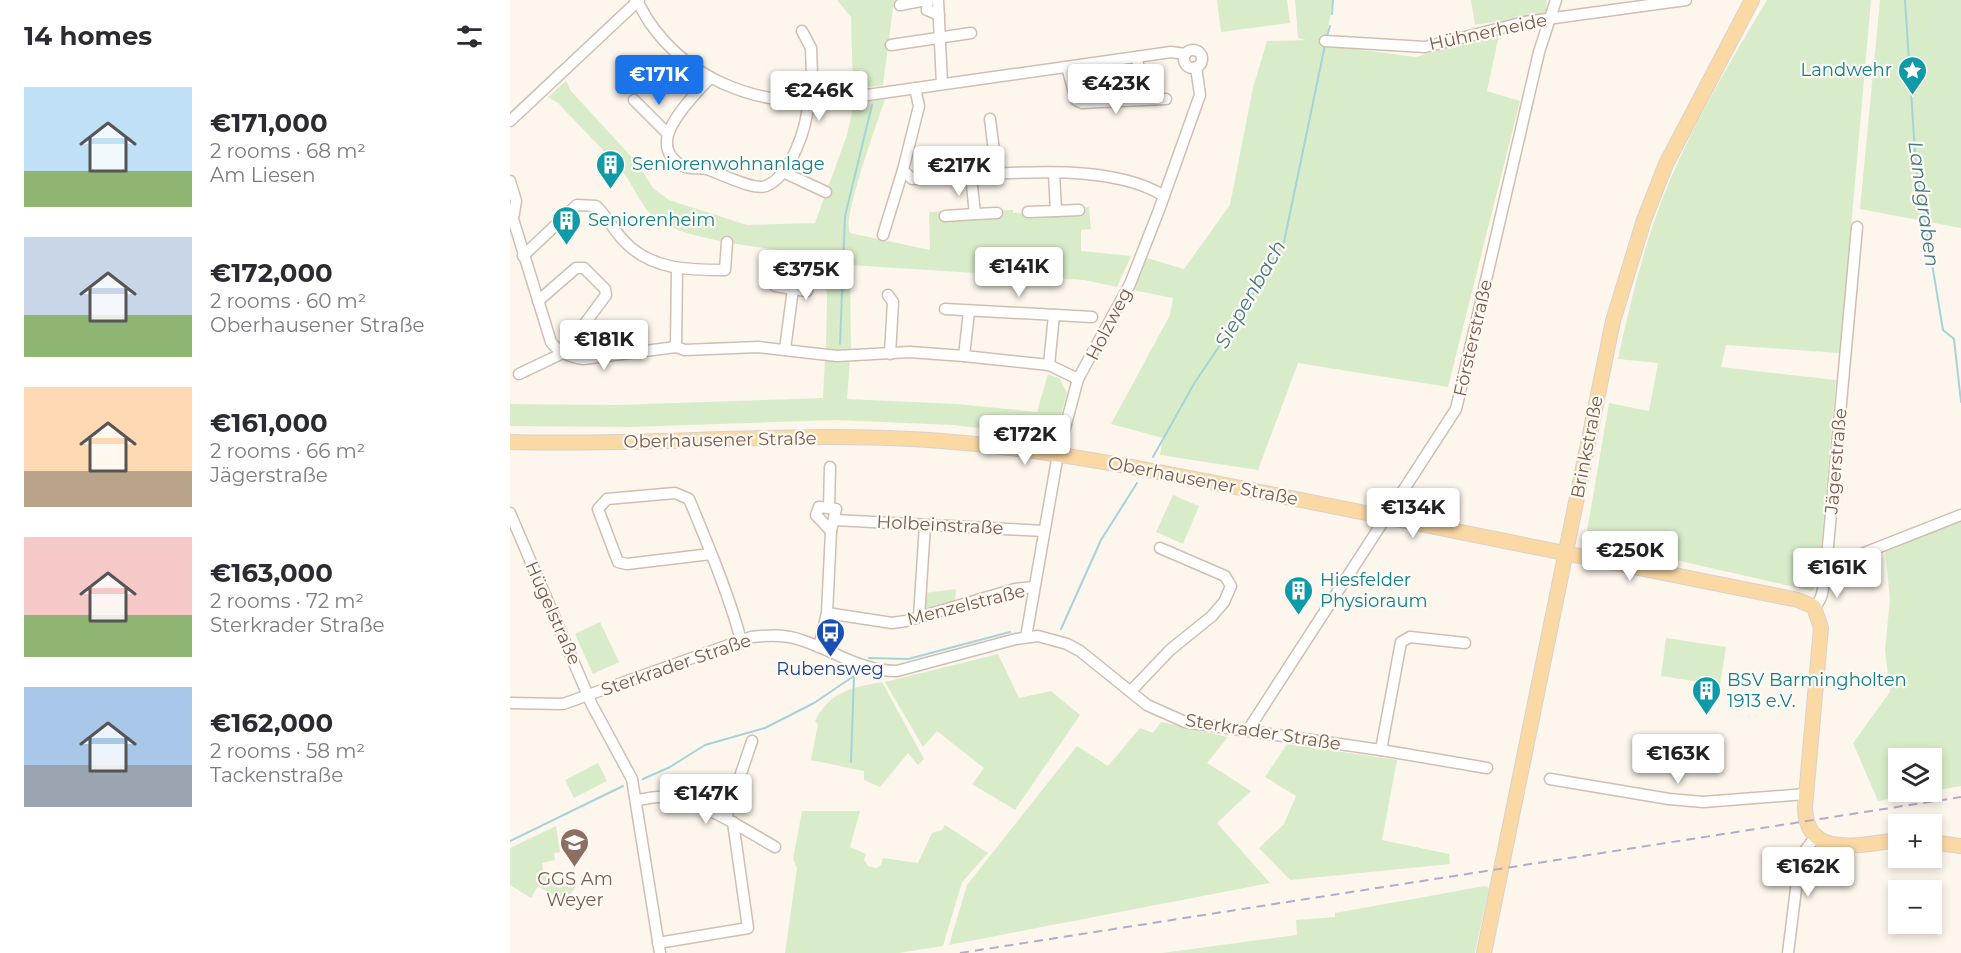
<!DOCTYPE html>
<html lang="en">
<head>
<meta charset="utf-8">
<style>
  :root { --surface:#fff; --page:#f7f7f7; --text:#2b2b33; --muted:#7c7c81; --accent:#1a73e8 }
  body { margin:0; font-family:Montserrat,sans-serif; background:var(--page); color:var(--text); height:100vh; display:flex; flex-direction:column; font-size:22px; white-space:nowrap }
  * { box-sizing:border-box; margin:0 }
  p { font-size:20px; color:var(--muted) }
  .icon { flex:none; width:33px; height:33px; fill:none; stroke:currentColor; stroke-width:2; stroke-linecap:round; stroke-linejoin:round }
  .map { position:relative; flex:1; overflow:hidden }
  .sheet { display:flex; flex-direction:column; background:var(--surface); width:510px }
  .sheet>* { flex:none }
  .controls { position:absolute; left:1378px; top:748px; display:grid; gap:12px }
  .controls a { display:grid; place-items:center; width:54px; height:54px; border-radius:0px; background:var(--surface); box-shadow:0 3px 9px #0003; font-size:30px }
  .price { position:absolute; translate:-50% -51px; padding:0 14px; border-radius:6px; background:#fff; color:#222; font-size:20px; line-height:39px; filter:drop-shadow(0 2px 3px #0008) }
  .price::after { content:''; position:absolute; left:50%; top:36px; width:18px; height:14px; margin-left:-9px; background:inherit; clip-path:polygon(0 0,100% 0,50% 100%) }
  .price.on { background:var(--accent); color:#fff }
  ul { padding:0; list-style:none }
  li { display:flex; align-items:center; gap:18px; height:150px; padding:0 24px }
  li span { display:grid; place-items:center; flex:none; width:168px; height:120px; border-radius:0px; color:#555 }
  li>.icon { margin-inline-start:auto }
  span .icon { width:72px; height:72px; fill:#fffc; stroke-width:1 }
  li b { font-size:26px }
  h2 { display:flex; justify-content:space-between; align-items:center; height:72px; padding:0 24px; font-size:26px }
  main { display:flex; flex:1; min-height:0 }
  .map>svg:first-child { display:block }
  .green { fill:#d8ecc9 }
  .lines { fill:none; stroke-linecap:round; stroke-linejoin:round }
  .stream { stroke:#a5d3da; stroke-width:2 }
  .minor-casing { stroke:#d1beb0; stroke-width:13 }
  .major-casing { stroke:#dad1cd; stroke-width:16 }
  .minor { stroke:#fff; stroke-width:10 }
  .major { stroke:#fbd9a5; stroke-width:14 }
  .rail { stroke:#b9a8c9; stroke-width:2; stroke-dasharray:9 6; stroke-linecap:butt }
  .labels { text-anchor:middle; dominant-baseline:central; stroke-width:4.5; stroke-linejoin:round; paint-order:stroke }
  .street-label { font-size:18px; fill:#7a5c4d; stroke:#fffaf3 }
  .culture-label { font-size:18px; fill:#0d838f; stroke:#fffaf3; text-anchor:start }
  .transit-label { font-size:18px; fill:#164399; stroke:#fffaf3 }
  .education-label { font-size:18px; fill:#785e54; stroke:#fffaf3 }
  .water-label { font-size:20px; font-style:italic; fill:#437c86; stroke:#fffaf3 }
</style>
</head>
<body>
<main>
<section class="sheet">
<h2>14 homes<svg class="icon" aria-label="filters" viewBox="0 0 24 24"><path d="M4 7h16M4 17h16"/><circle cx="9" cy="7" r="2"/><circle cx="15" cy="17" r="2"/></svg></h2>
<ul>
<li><span style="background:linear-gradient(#bfe0f5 70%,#8fb573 0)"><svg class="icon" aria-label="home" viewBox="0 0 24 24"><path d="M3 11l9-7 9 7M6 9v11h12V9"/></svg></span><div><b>€171,000</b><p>2 rooms · 68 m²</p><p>Am Liesen</p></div></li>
<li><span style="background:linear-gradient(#c9d6e8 65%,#8fb573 0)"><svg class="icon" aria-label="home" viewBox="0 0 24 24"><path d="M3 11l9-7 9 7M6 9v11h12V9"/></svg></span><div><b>€172,000</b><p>2 rooms · 60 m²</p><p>Oberhausener Straße</p></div></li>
<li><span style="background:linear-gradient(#ffd9b3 70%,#b9a48a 0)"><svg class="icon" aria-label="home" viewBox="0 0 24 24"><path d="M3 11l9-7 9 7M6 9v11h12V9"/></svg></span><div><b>€161,000</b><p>2 rooms · 66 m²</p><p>Jägerstraße</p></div></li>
<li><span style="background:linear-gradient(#f6c9c9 65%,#8fb573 0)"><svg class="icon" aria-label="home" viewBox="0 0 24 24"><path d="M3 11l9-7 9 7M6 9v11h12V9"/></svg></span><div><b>€163,000</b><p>2 rooms · 72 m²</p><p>Sterkrader Straße</p></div></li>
<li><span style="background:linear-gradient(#a9c7e8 65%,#9aa5b1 0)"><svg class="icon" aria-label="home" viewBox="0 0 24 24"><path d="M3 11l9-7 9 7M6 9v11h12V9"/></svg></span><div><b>€162,000</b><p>2 rooms · 58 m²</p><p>Tackenstraße</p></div></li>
</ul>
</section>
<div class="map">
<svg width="1451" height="953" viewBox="0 0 1451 953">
  <rect width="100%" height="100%" fill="#fdf6ec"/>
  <g class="green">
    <polygon points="327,0 384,0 373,85 343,89 341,17"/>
    <polygon points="707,0 777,0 780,23 711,32"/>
    <polygon points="785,0 823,0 815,45 906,57 990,30 977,91 1010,101 938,387 788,363 748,470 650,455 653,438 601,424 660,315 663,298 622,290 637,258 674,269 720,205 743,88 757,41 796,40 788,38"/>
    <polygon points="961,0 1037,0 1036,14 965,25"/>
    <path d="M1257,0h104l-31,353 -114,-8 -5,22 115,13 -18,203 -6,8 -215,-49 -10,-11 22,-128 40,8 9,-48 -40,-4c11,-51 23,-102 41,-151 27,-73 68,-141 108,-208z"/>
    <polygon points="1370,0 1451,0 1451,228 1350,209"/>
    <path d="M56,81l5,10 68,74 14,23 16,12 78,25 68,-2 32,-88 7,-32 31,-4c-7,22 -43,119 -35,134l80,17 -1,-38 84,-2v3h67v-5l9,-1 2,22 -10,1v21l50,5 -14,31 -33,-7 -234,-15 1,86 -25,-1 1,-54 -5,-41c-39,-5 -135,-13 -166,-36 -15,-12 -20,-30 -32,-45 -20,-25 -44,-47 -66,-71l-10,-6z"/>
    <polygon points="315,359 340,360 337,399 447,404 527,412 538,374 550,379 557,393 545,436 443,425 324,420 119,427 0,426 0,404 108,405 313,398"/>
    <polygon points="663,495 689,506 673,544 646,532"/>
    <polygon points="1451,518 1451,786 1422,791 1422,759 1389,759 1389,792 1417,792 1368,801 1343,743 1380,692 1375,650 1380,599 1375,549"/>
    <polygon points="446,589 445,602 419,609 414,608 414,593"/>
    <polygon points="90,622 109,662 83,674 65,634"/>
    <polygon points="1156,638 1216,647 1210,685 1151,676"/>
    <polygon points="488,654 509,698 541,691 570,715 505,810 462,784 474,768 427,731 413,747 375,682"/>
    <path d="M372,682l42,77 -6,6 -10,-12 -28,34 -16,-7v-9l-53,-11 7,-36 -3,-3c14,-29 38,-34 67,-39z"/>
    <polygon points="651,722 718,737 697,763 741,791 707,823 760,883 439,945 457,885 567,746 598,766 630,728 643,733"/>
    <polygon points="777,744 887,760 872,840 939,854 940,864 780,880 749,848 774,824 786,796 755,777"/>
    <polygon points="88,763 97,781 64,798 55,780"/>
    <polygon points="292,811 350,811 340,847 356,854 354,860 358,866 366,868 371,865 373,858 408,863 422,833 432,830 435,825 478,853 452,882 433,946 389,953 275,953 287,868 283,859"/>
    <polygon points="46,826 50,852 44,853 45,860 32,863 34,876 44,875 45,881 59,879 66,886 55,903 28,886 21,898 0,885 0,848"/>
    <polygon points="975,886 979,888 965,953 652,953 787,935 786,920 825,917 825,913"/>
  </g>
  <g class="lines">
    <g class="stream">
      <polyline points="1395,0 1406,167 1433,330 1444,339 1451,402"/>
      <polyline points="822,14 823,0"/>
      <polyline points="817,36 820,26"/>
      <polyline points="330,344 335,216 362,105"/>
      <polyline points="643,457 685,382 725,323 774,242 815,45"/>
      <polyline points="551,629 591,540 627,483"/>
      <polyline points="359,658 398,659 500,632"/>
      <polyline points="341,762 344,676"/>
      <polyline points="133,779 160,767 195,745 255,728 304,703 344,676"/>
      <polyline points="0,841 113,786"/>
    </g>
    <defs>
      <g id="minor">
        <path d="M125,0c7,7 9,15 15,23 39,56 102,80 168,79l353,-50 14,2"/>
        <polyline points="418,0 417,10 429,15"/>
        <polyline points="428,0 432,84"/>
        <polyline points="390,5 416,0"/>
        <polyline points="292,31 301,48 303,102"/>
        <polyline points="815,41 915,47 1015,22 1176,0"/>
        <polyline points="381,45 461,33"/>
        <circle cx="683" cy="59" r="9"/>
        <polyline points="557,67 566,100 572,103 633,100 627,57"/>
        <path d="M200,78c-13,14 -42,43 -43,63 -1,12 7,21 16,25 8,4 15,1 23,3 15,4 47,22 60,17 25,-10 41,-59 42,-83"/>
        <path d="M405,88l4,18 -16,64 9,9c71,-3 191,-21 252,17"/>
        <polyline points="124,100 158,134"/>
        <polyline points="633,100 656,99"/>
        <polyline points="480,119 487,175"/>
        <polyline points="0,121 129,0"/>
        <polyline points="273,172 316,192"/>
        <path d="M0,181l6,20 -3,18 38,123c8,11 19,15 32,17l93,-12 9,3 73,-3 79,9 73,-4 54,4 85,9 29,14"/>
        <polyline points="546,211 569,210"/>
        <polyline points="518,212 546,211 544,173"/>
        <polyline points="465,214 487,213"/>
        <polyline points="435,216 465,214 461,176"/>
        <polyline points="373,235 393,170"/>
        <path d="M13,256l54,-51 19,1c11,10 18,25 29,36 27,28 64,28 100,28l2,-28"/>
        <polyline points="265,286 283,289 275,349"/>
        <polyline points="283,289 297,291"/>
        <polyline points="378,295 383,302 380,354"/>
        <polyline points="435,309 582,317"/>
        <polyline points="166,347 167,269"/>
        <polyline points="454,356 459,311"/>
        <polyline points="539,365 544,315"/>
        <polyline points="9,374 53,353 96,295 95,289 74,268 66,268 28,301"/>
        <polyline points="319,508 309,507 306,515 321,531"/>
        <polyline points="0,513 82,705 122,779 150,953"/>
        <polyline points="325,520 534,531"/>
        <path d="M201,554l-84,10 -9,-2 -20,-53 9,-10 68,-6 14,6c19,46 39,93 52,141"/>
        <polyline points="1321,566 1317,557 1347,227"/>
        <path d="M1304,607c14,-12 5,-28 17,-41l130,-51"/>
        <polyline points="317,613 382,623 396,621 505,589 524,587"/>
        <polyline points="409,617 415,525"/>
        <polyline points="516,637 548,454 568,379 620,284 649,210 690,95 686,67"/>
        <polyline points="309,647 317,613 321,531 326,509 319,508 320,467"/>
        <polyline points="621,691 660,650 702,616 714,602 721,586 715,576 650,548"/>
        <path d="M0,703l53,1 188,-67c17,-2 34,-3 50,3 34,11 59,31 96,31l119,-32 22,-3 29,8 13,7 67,54 38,17 196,28 106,18"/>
        <polyline points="738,730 946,409 1029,52 1046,0"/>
        <polyline points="871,750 891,642 900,637 955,643"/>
        <polyline points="1040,779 1159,799 1193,802 1296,794"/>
        <path d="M127,800c9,-1 19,-4 28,-3 32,1 82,34 110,50"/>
        <polyline points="216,818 242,741"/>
        <polyline points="148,943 238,928 223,822"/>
        <polyline points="1278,953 1290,857 1307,835"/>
      </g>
      <g id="major">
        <path d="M0,442c140,4 279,-11 419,-2 131,9 259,38 387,63 161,33 321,64 482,97l16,7 7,21 -16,179c1,55 61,36 94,33"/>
        <polyline points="1422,842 1451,846"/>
        <polyline points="974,953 1103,321 1134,220 1156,164 1242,0"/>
      </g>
    </defs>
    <use href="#minor" class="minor-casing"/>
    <use href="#major" class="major-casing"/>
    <use href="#minor" class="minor"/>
    <use href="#major" class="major"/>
    <polyline class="rail" points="450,953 1451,797"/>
  </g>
  <defs>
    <symbol id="sight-pin" viewBox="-11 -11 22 30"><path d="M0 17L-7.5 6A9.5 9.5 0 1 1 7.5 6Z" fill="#0f9aa8" stroke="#fffaf3"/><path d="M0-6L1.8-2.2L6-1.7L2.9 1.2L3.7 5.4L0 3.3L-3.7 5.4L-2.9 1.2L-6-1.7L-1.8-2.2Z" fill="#fff"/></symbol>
    <symbol id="building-pin" viewBox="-11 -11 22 30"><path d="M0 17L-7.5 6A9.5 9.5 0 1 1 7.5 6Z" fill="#0f9aa8" stroke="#fffaf3"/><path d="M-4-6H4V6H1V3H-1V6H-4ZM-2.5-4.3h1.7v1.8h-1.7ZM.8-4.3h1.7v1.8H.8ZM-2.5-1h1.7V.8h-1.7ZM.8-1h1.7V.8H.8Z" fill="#fff"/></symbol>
    <symbol id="bus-pin" viewBox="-11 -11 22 30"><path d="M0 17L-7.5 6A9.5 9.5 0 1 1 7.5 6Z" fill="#1a4fb4" stroke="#fffaf3"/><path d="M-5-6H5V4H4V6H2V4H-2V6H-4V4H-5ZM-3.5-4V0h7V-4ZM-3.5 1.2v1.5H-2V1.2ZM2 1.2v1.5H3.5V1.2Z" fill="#fff"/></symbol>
    <symbol id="school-pin" viewBox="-11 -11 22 30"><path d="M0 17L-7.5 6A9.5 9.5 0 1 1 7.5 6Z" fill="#8d6e63" stroke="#fffaf3"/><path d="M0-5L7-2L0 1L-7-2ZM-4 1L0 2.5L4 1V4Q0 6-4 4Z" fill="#fff"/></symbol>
  </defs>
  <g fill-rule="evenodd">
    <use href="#sight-pin" x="1386" y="54" width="33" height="45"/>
    <use href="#building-pin" x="84" y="148" width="33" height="45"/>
    <use href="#building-pin" x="40" y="204" width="33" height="45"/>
    <use href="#building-pin" x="772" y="574" width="33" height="45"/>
    <use href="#bus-pin" x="304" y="616" width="33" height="45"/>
    <use href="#building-pin" x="1180" y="674" width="33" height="45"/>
    <use href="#school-pin" x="48" y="826" width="33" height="45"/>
  </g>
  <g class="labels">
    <g class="street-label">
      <text transform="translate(978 32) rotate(-12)">Hühnerheide</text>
      <text transform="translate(599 324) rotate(-63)">Holzweg</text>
      <text transform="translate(963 338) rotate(-77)">Försterstraße</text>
      <text transform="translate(210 440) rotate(-1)">Oberhausener Straße</text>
      <text transform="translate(1077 447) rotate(-79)">Brinkstraße</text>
      <text transform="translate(1326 461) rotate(-85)">Jägerstraße</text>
      <text transform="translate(693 481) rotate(11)">Oberhausener Straße</text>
      <text transform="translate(430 525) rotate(3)">Holbeinstraße</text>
      <text transform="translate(456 605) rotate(-14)">Menzelstraße</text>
      <text transform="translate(43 613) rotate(66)">Hügelstraße</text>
      <text transform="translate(166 665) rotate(-19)">Sterkrader Straße</text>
      <text transform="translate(753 732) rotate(9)">Sterkrader Straße</text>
    </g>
    <g class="culture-label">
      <text x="1382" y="70" text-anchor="end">Landwehr</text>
      <text x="122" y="164">Seniorenwohnanlage</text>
      <text x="78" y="220">Seniorenheim</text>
      <text x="810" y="580">Hiesfelder<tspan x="810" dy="21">Physioraum</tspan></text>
      <text x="1217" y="680">BSV Barmingholten<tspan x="1217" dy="21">1913 e.V.</tspan></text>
    </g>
    <g class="transit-label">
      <text x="320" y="669">Rubensweg</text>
    </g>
    <g class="education-label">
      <text x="65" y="879">GGS Am<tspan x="65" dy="21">Weyer</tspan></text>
    </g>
    <g class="water-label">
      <text transform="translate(1414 204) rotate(82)">Landgraben</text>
      <text transform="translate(740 294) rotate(-60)">Siepenbach</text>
    </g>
  </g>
</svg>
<div class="controls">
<a><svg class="icon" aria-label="layers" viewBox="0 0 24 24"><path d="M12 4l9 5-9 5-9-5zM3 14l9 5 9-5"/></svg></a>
<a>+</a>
<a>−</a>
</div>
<b class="price on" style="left:149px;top:106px">€171K</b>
<b class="price" style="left:606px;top:115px">€423K</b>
<b class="price" style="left:309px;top:122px">€246K</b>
<b class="price" style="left:449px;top:197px">€217K</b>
<b class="price" style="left:509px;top:298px">€141K</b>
<b class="price" style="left:296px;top:301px">€375K</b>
<b class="price" style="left:94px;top:371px">€181K</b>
<b class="price" style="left:515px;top:466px">€172K</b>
<b class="price" style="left:903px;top:539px">€134K</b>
<b class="price" style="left:1120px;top:582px">€250K</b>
<b class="price" style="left:1327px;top:599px">€161K</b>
<b class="price" style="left:1168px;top:785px">€163K</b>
<b class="price" style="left:196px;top:825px">€147K</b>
<b class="price" style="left:1298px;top:898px">€162K</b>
</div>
</main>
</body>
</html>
